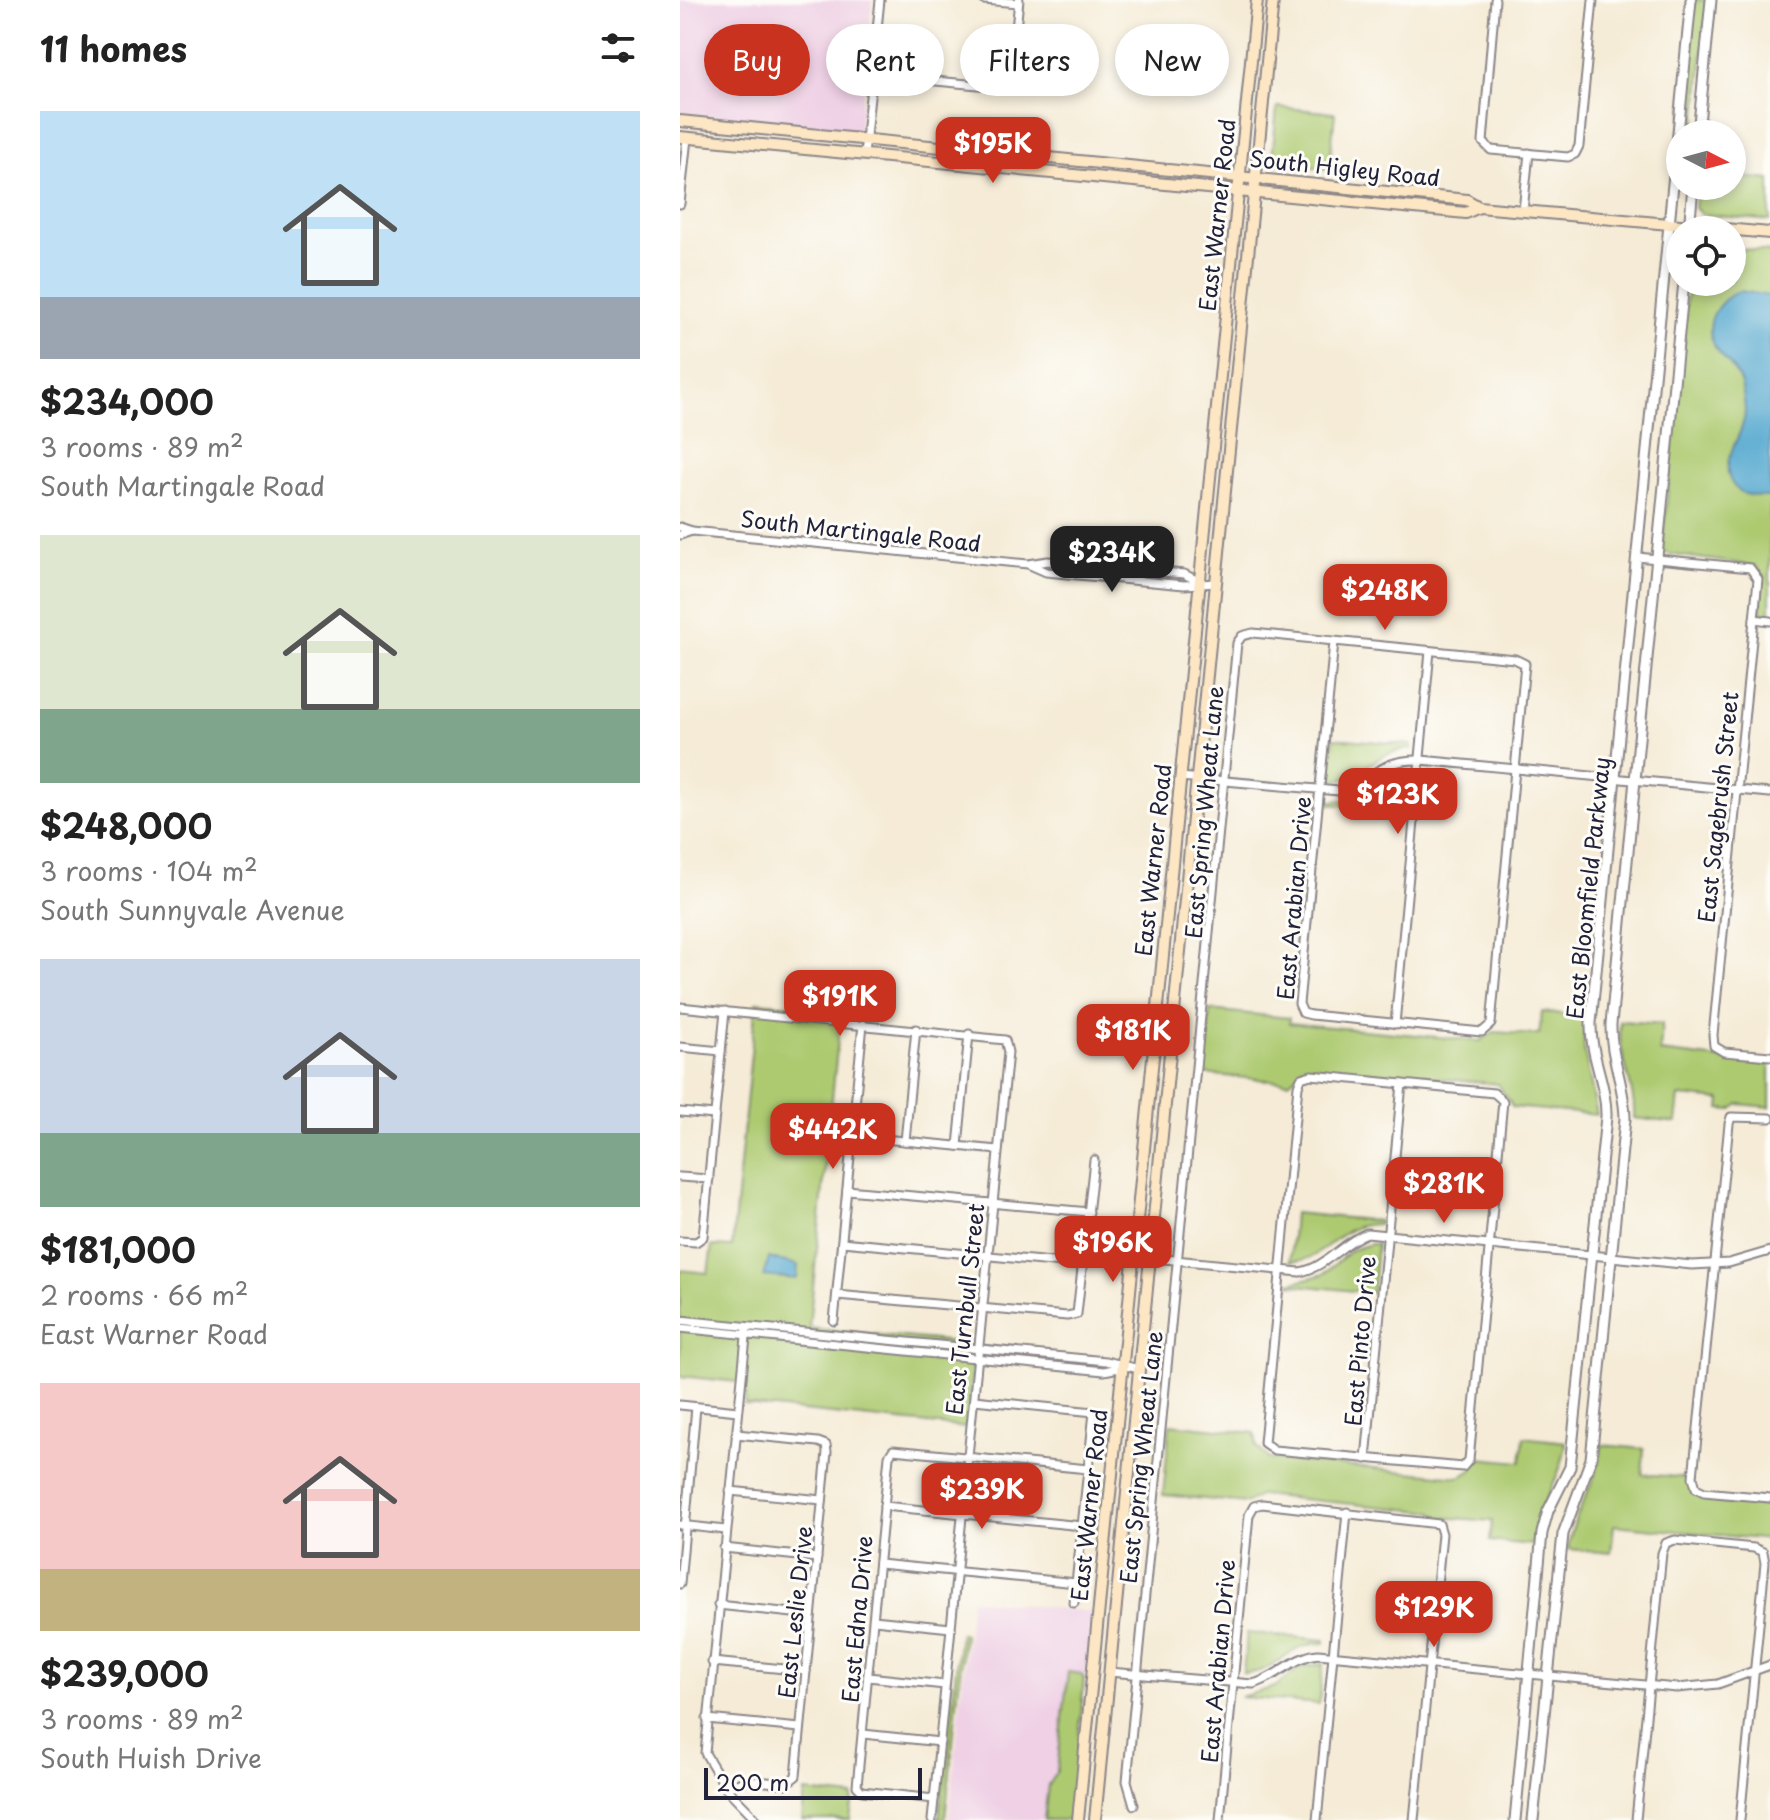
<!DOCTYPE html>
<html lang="en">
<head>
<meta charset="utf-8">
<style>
  :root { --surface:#fff; --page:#f2f2f2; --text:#222; --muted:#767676; --accent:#c8321e }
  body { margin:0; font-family:"Playpen Sans",sans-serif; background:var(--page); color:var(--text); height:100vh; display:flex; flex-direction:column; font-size:30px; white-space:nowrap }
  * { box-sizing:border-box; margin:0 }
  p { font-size:26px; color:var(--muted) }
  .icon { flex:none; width:44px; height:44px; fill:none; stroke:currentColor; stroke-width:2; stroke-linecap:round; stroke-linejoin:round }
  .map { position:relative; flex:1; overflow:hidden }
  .details { display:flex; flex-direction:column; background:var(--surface); width:680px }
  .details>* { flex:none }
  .banner { position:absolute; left:24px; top:24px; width:760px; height:72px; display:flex; gap:16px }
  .needle { width:52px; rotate:96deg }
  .fabs { position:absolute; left:986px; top:120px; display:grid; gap:16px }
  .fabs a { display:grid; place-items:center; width:80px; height:80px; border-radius:50%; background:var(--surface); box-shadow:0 4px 12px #0003; font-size:40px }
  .scale { position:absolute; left:24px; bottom:20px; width:218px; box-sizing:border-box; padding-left:8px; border:4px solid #22223b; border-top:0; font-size:22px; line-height:28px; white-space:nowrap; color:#22223b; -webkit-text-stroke:6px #fdfcf7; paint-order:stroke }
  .price { position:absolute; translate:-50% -68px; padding:0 18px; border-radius:16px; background:var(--accent); color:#fff; font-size:26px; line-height:52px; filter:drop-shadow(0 2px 4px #0008) }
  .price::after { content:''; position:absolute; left:50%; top:48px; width:24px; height:18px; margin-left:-12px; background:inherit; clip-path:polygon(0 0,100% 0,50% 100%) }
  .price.active { background:#222; color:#fff }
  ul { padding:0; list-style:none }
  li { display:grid; align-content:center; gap:16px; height:424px; padding:0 40px }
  li span { display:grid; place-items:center; height:248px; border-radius:0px; color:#555 }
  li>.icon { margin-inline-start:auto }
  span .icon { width:144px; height:144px; fill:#fffc; stroke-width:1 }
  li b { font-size:34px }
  h2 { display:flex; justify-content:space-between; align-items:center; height:96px; padding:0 40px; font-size:34px }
  .pill { padding:0 28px; border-radius:36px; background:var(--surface); box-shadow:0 4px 12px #0003; font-size:28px; line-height:72px }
  .pill.active { background:var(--accent); color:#fff }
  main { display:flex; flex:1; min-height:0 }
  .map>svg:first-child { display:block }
  .built { fill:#efd0e5 }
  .green { fill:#adca71; stroke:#687656; stroke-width:2 }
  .water { fill:#53a7cf; stroke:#3a6485; stroke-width:2 }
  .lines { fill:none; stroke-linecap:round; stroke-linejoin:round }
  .minor-casing { stroke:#8c8688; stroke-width:11 }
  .tertiary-casing { stroke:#8c8688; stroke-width:13 }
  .secondary-casing { stroke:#8c8688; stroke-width:14 }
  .minor { stroke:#fff; stroke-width:7 }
  .tertiary { stroke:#fff; stroke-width:9 }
  .secondary { stroke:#fce6c4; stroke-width:10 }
  .labels { text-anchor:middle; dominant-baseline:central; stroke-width:6; stroke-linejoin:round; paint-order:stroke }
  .street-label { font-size:22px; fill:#22223b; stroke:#fdfcf7 }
</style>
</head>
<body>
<main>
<section class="details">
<h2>11 homes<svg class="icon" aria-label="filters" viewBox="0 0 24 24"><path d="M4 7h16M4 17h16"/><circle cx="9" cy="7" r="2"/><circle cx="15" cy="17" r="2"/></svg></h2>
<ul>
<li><span style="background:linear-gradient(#bfe0f5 75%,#9aa5b1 0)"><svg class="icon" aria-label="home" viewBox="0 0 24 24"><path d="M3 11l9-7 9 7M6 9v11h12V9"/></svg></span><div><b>$234,000</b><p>3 rooms · 89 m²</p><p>South Martingale Road</p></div></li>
<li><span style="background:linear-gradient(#dfe7d0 70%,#7fa58c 0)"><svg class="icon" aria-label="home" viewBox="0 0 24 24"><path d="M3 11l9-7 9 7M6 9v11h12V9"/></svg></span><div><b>$248,000</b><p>3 rooms · 104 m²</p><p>South Sunnyvale Avenue</p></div></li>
<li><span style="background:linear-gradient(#c9d6e8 70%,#7fa58c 0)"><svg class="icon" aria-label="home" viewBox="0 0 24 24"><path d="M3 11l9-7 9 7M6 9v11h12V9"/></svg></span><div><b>$181,000</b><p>2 rooms · 66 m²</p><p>East Warner Road</p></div></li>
<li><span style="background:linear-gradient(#f6c9c9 75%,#c2b280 0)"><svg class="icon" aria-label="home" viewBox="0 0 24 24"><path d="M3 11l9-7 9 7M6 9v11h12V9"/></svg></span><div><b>$239,000</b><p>3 rooms · 89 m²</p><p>South Huish Drive</p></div></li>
</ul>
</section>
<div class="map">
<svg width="1090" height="1820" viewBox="0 0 1090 1820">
  <rect width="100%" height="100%" fill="#fdfcf7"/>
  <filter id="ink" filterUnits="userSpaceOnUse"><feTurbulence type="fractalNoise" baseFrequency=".0125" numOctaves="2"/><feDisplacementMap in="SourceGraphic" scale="16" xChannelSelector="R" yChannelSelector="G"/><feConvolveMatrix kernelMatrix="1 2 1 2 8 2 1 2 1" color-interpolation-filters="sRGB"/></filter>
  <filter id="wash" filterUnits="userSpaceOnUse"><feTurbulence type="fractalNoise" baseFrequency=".006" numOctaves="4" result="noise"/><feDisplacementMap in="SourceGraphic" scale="32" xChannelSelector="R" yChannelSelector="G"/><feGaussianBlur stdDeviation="1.8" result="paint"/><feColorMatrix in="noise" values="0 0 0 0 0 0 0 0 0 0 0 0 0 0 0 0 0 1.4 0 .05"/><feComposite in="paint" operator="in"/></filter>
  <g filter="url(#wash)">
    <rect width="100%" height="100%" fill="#f5ebd6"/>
    <g class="built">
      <polygon points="0,0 192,0 179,131 0,113"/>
      <polygon points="291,1599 412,1612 392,1820 269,1820"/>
    </g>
    <g class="green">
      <polygon points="1014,0 1028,0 1015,134 1001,134"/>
      <polygon points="597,107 655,113 649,169 597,164 592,159"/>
      <polygon points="1052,176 1090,180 1090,221 1021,214 1015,208 1017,186 1052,186"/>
      <polygon points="1052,248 1090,252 1090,616 1080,610 1083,579 1076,566 988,554 982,549 1008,282 1052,282"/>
      <path d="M654,738l78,7v4c-40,1 -53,33 -82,31z"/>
      <path d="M730,769l-4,42 -78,-7v-3c38,2 49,-32 82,-32z"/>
      <polygon points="76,1002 161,1009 129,1328 295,1344 287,1428 65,1405 67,1383 0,1376 0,1270 28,1273 32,1246 52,1247"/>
      <polygon points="530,1010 609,1018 609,1023 800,1041 814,1032 859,1035 862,1012 904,1016 904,1049 917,1115 833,1107 818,1084 627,1066 609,1082 524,1074"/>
      <path d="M940,1021l42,3 -2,28 110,13v42l-31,-3 -8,6 -11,-1 1,-9 -42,-4 -3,27 -42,-5c2,-33 -17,-63 -14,-97z"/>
      <path d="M614,1213l85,8v3c-46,-1 -52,39 -89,37z"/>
      <polygon points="691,1244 697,1244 693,1293 607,1284 644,1274 671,1250"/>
      <path d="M490,1424l85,9 2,14 12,12 191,18 13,-8 5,-11 43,4 3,-25 42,5c-4,39 -29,61 -34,103l-42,-4 2,-20 -53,-4 -5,-5 -174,-17 -13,8 -84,-8z"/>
      <path d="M922,1445l42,4 -2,25 45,4c6,31 57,25 83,28v34l-156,-15 -3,28 -43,-4c5,-38 29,-64 34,-104z"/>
      <polygon points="280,1633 284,1634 265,1820 259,1820"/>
      <path d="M567,1633l78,7v3c-39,0 -52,33 -82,30z"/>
      <polygon points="643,1664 639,1704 560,1697 595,1687 621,1667"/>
      <polygon points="388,1672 401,1674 404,1679 392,1820 364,1820 368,1785 377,1771"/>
      <polygon points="125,1792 173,1797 170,1820 122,1820"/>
    </g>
    <g class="water">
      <path d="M1060,291l30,5v201c-17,0 -35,-1 -41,-20 -7,-21 16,-43 16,-66 -1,-12 -2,-25 -8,-36 -6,-11 -17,-19 -23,-30 -11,-23 4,-46 26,-54z"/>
      <polygon points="89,1258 118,1265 117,1279 83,1276"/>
    </g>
  </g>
  <g filter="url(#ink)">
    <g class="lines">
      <defs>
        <g id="minor">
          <polyline points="304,0 338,3"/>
          <polyline points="815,0 803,142 811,150 888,157 895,154 899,146 913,0"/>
          <polyline points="192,75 330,88 339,0"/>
          <polyline points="184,155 200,0"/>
          <polyline points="0,204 7,138"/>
          <polyline points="843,211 849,153"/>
          <polyline points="0,527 12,531 348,564 368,561 504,574 520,582"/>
          <polyline points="0,535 12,531"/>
          <polyline points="957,557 1070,568 1078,579 1033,1035 1034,1046 1044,1052 1090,1056"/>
          <polyline points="350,565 366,572 504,585 537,583"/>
          <polyline points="1074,619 1090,621"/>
          <path d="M500,777l159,14c38,-7 33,-32 82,-31l349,33"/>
          <polyline points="0,1007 325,1040 328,1052 252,1820"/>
          <polyline points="715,1024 750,651"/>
          <polyline points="0,1047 41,1051"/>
          <polygon points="631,1075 814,1093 823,1101 789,1460 783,1467 594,1450 584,1443 618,1086 621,1078"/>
          <polyline points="0,1112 35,1115"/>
          <polyline points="1090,1118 1051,1117 1049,1124 1013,1477 1016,1488 1024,1492 1090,1498"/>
          <polyline points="172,1136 318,1150"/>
          <polyline points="225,1141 236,1029"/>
          <polyline points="278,1146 289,1034"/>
          <polyline points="0,1177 29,1179"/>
          <polyline points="167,1190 409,1212"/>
          <polyline points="0,1241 16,1242 23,1237 45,1011"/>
          <polyline points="162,1242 404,1265"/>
          <path d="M453,1256l167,16c27,-5 41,-29 67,-39l325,32 37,-2 41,-12"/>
          <polyline points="157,1295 387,1316 397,1314 414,1160"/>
          <polyline points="0,1320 426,1361 459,1369"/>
          <polyline points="154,1321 183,1024"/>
          <polyline points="67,1327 25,1753 46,1788 77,1820"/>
          <polyline points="0,1328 424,1371 439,1368"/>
          <polyline points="294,1400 414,1412 394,1603"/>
          <polyline points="0,1405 58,1411"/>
          <polyline points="686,1459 722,1084"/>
          <polyline points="50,1491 142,1500"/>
          <polyline points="204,1506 402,1526"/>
          <polyline points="0,1525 46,1530"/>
          <polyline points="44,1548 137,1558"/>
          <polyline points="199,1564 397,1583"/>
          <polyline points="0,1584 16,1407"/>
          <polyline points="38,1605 131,1615"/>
          <polyline points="194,1620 271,1628"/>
          <polyline points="32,1662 126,1671"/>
          <path d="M429,1672l144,12c24,-6 39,-27 65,-30l359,34 41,-4 52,-19"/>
          <polyline points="188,1677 265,1685"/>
          <polyline points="27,1719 120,1728"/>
          <polyline points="183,1734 260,1742"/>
          <polyline points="46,1788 67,1780 106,1784 116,1776 147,1452 146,1445 138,1442 56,1434"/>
          <polyline points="254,1799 182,1791 177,1786 209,1456 213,1450 408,1469"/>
          <polyline points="454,1805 447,1781 557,643 562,636 573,633 835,659 845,664 811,1024 802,1032 631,1015 623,1013 619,1004 654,642"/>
          <polyline points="540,1820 569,1515 574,1506 582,1504 759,1524 762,1534 734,1820"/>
          <polyline points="637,1820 667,1512"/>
          <polyline points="956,1820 982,1553 986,1543 995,1540 1074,1548 1083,1552 1085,1563 1060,1820"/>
        </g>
        <g id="tertiary">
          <polyline points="1018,134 1031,0"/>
          <polyline points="1009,230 1013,186"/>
          <path d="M835,1820l27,-287 6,-22 22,-44 36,-350c1,-32 -16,-61 -15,-94l100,-1023"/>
          <path d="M853,1820l30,-286 28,-75 34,-340c0,-33 -15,-62 -14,-95l73,-742"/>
        </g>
        <g id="secondary">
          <polyline points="0,121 787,200 799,207 1090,233"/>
          <polyline points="0,137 786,213 799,207"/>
          <polyline points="398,1820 577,0"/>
          <polyline points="415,1820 593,0"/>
        </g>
      </defs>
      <use href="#minor" class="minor-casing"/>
      <use href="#tertiary" class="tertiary-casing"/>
      <use href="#secondary" class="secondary-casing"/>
      <use href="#minor" class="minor"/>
      <use href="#tertiary" class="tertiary"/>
      <use href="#secondary" class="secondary"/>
    </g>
  </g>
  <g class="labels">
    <g class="street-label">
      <text transform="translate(665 167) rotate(6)">South Higley Road</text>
      <text transform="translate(536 215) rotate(-84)">East Warner Road</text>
      <text transform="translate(181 530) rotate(6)">South Martingale Road</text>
      <text transform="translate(1037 807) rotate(-84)">East Sagebrush Street</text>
      <text transform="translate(523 812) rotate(-85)">East Spring Wheat Lane</text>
      <text transform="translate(472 860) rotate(-84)">East Warner Road</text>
      <text transform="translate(907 888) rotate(-84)">East Bloomfield Parkway</text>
      <text transform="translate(613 898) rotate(-85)">East Arabian Drive</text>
      <text transform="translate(284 1309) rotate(-84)">East Turnbull Street</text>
      <text transform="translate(679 1341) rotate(-85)">East Pinto Drive</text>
      <text transform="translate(460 1457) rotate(-84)">East Spring Wheat Lane</text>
      <text transform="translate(408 1505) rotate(-84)">East Warner Road</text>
      <text transform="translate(114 1612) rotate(-84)">East Leslie Drive</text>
      <text transform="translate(176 1619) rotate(-85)">East Edna Drive</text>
      <text transform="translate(537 1661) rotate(-85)">East Arabian Drive</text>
    </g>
  </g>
</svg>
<div class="fabs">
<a><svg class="needle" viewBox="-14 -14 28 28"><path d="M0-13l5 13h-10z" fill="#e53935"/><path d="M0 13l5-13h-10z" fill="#767676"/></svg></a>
<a><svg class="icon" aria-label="locate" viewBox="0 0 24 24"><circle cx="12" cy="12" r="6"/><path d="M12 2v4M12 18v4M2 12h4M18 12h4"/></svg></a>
</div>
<div class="scale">200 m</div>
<b class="price" style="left:313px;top:185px">$195K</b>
<b class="price active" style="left:432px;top:594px">$234K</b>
<b class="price" style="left:705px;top:632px">$248K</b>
<b class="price" style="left:718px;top:836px">$123K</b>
<b class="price" style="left:160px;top:1038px">$191K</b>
<b class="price" style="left:453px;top:1072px">$181K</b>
<b class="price" style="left:153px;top:1171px">$442K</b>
<b class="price" style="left:764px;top:1225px">$281K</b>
<b class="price" style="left:433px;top:1284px">$196K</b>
<b class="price" style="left:302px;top:1531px">$239K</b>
<b class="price" style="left:754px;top:1649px">$129K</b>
<div class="banner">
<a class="pill active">Buy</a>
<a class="pill">Rent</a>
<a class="pill">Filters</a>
<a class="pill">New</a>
</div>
</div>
</main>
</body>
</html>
